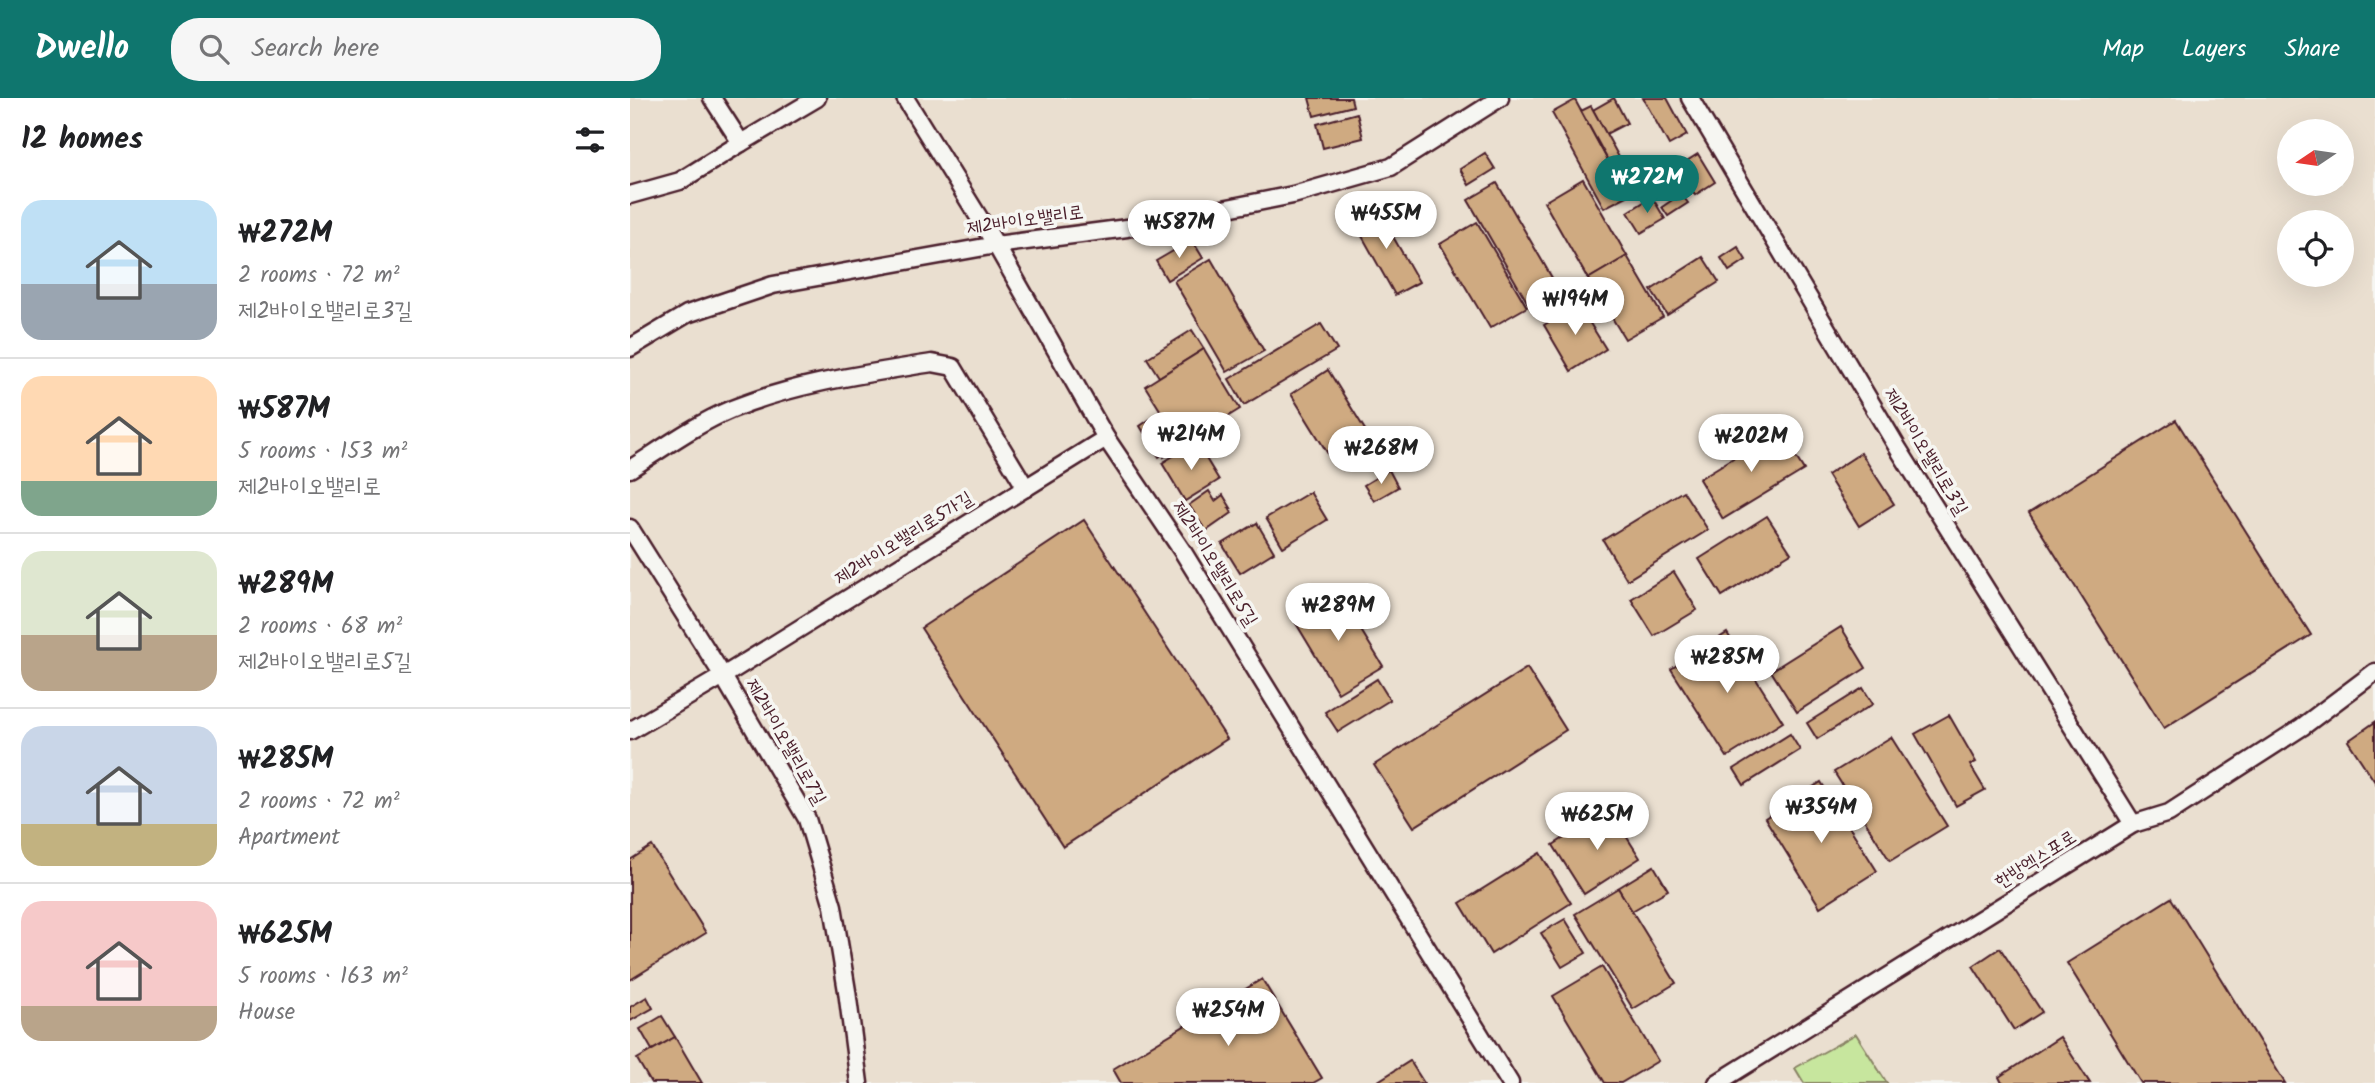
<!DOCTYPE html>
<html lang="en">
<head>
<meta charset="utf-8">
<style>
  :root { --surface:#fff; --page:#f6f6f6; --text:#202124; --muted:#757577; --line:#e0e0e0; --accent:#0f766e }
  body { margin:0; font-family:Kalam,"Poor Story",sans-serif; background:var(--page); color:var(--text); height:100vh; display:flex; flex-direction:column; font-size:26px; white-space:nowrap }
  * { box-sizing:border-box; margin:0 }
  p { font-size:23px; color:var(--muted) }
  .icon { flex:none; width:38px; height:38px; fill:none; stroke:currentColor; stroke-width:2; stroke-linecap:round; stroke-linejoin:round }
  .map { position:relative; flex:1; overflow:hidden }
  .drawer { display:flex; flex-direction:column; background:var(--surface); width:630px }
  .drawer>* { flex:none }
  .needle { width:46px; rotate:257deg }
  .buttons { position:absolute; left:1647px; top:21px; display:grid; gap:14px }
  .buttons a { display:grid; place-items:center; width:77px; height:77px; border-radius:50%; background:var(--surface); box-shadow:0 7px 28px #0002; font-size:35px }
  .price { position:absolute; translate:-50% -60px; padding:0 16px; border-radius:24px; background:#fff; color:#222; font-size:23px; line-height:46px; filter:drop-shadow(0 2px 4px #0008) }
  .price::after { content:''; position:absolute; left:50%; top:42px; width:21px; height:16px; margin-left:-10px; background:inherit; clip-path:polygon(0 0,100% 0,50% 100%) }
  .price.selected { background:var(--accent); color:#fff }
  ul { padding:0; list-style:none }
  li { display:flex; align-items:center; gap:21px; height:175px; padding:0 21px }
  li+li { border-top:2px solid var(--line) }
  li span { display:grid; place-items:center; flex:none; width:196px; height:140px; border-radius:21px; color:#555 }
  li>.icon { margin-inline-start:auto }
  span .icon { width:84px; height:84px; fill:#fffc; stroke-width:1 }
  li b { font-size:30px }
  h2 { display:flex; justify-content:space-between; align-items:center; height:84px; padding:0 21px; font-size:30px }
  header { display:flex; align-items:center; gap:42px; box-sizing:border-box; height:98px; padding:0 35px; background:var(--accent); color:#fff }
  header strong { font-size:33px }
  nav { display:flex; gap:38px; margin-inline-start:auto; font-size:24px }
  .search { width:490px; height:63px; background:var(--page); display:flex; align-items:center; gap:18px; box-sizing:border-box; padding:0 24px; border-radius:28px; color:var(--muted); font-size:26px }
  main { display:flex; flex:1; min-height:0 }
  .map>svg:first-child { display:block }
  .built { fill:#eadfd0; fill-rule:evenodd }
  .green { fill:#c7e69e; stroke:#888264; stroke-width:2 }
  .building { fill:#cfaa81; stroke:#4a1f2b; stroke-width:2 }
  .lines { fill:none; stroke-linecap:round; stroke-linejoin:round }
  .minor-casing { stroke:#4a1f2b; stroke-width:21 }
  .minor { stroke:#f6f6f2; stroke-width:16 }
  .labels { text-anchor:middle; dominant-baseline:central; stroke-width:7; stroke-linejoin:round; paint-order:stroke }
  .street-label { font-size:19px; fill:#4a1f2b; stroke:#f6f6f2 }
</style>
</head>
<body>
<header>
<strong>Dwello</strong>
<div class="search"><svg class="icon" aria-label="search" viewBox="0 0 24 24"><circle cx="10" cy="10" r="6"/><path d="M15 15l6 6"/></svg>Search here</div>
<nav><a>Map</a><a>Layers</a><a>Share</a></nav>
</header>
<main>
<section class="drawer">
<h2>12 homes<svg class="icon" aria-label="filters" viewBox="0 0 24 24"><path d="M4 7h16M4 17h16"/><circle cx="9" cy="7" r="2"/><circle cx="15" cy="17" r="2"/></svg></h2>
<ul>
<li><span style="background:linear-gradient(#bfe0f5 60%,#9aa5b1 0)"><svg class="icon" aria-label="home" viewBox="0 0 24 24"><path d="M3 11l9-7 9 7M6 9v11h12V9"/></svg></span><div><b>₩272M</b><p>2 rooms · 72 m²</p><p>제2바이오밸리로3길</p></div></li>
<li><span style="background:linear-gradient(#ffd9b3 75%,#7fa58c 0)"><svg class="icon" aria-label="home" viewBox="0 0 24 24"><path d="M3 11l9-7 9 7M6 9v11h12V9"/></svg></span><div><b>₩587M</b><p>5 rooms · 153 m²</p><p>제2바이오밸리로</p></div></li>
<li><span style="background:linear-gradient(#dfe7d0 60%,#b9a48a 0)"><svg class="icon" aria-label="home" viewBox="0 0 24 24"><path d="M3 11l9-7 9 7M6 9v11h12V9"/></svg></span><div><b>₩289M</b><p>2 rooms · 68 m²</p><p>제2바이오밸리로5길</p></div></li>
<li><span style="background:linear-gradient(#c9d6e8 70%,#c2b280 0)"><svg class="icon" aria-label="home" viewBox="0 0 24 24"><path d="M3 11l9-7 9 7M6 9v11h12V9"/></svg></span><div><b>₩285M</b><p>2 rooms · 72 m²</p><p>Apartment</p></div></li>
<li><span style="background:linear-gradient(#f6c9c9 75%,#b9a48a 0)"><svg class="icon" aria-label="home" viewBox="0 0 24 24"><path d="M3 11l9-7 9 7M6 9v11h12V9"/></svg></span><div><b>₩625M</b><p>5 rooms · 163 m²</p><p>House</p></div></li>
</ul>
</section>
<div class="map">
<svg width="1745" height="985" viewBox="0 0 1745 985">
  <rect width="100%" height="100%" fill="#f6f6f2"/>
  <filter id="ink" filterUnits="userSpaceOnUse"><feTurbulence type="fractalNoise" baseFrequency=".0143" numOctaves="2"/><feDisplacementMap in="SourceGraphic" scale="14" xChannelSelector="R" yChannelSelector="G"/><feConvolveMatrix kernelMatrix="1 2 1 2 8 2 1 2 1" color-interpolation-filters="sRGB"/></filter>
  <g filter="url(#ink)">
    <path class="built" d="M0,0h1745v985h-1745zM1659,33h53v53h-53zM1659,124h53v53h-53z"/>
    <polygon class="green" points="1226,936 1257,985 1174,985 1165,970"/>
    <g class="building">
      <polygon points="679,0 721,0 723,8 684,18"/>
      <polygon points="984,0 997,25 976,36 963,12"/>
      <polygon points="1013,0 1037,0 1057,37 1039,47"/>
      <polygon points="945,2 997,98 974,110 922,15"/>
      <polygon points="961,8 996,72 986,77 951,13"/>
      <polygon points="727,15 733,40 693,50 687,26"/>
      <polygon points="855,55 865,71 839,87 830,71"/>
      <polygon points="1068,56 1085,84 1065,97 1047,69"/>
      <polygon points="953,81 997,158 958,181 914,104"/>
      <polygon points="867,85 932,197 903,214 838,102"/>
      <polygon points="1051,96 1058,105 1038,118 1032,109"/>
      <polygon points="1022,99 1035,121 1011,135 998,114"/>
      <polygon points="746,109 789,184 765,197 723,122"/>
      <polygon points="847,124 897,209 860,230 810,146"/>
      <polygon points="562,142 573,160 537,182 526,163"/>
      <polygon points="1108,149 1116,162 1099,173 1091,160"/>
      <polygon points="997,158 1033,219 995,241 958,181"/>
      <polygon points="1073,159 1089,184 1037,217 1021,192"/>
      <polygon points="581,161 634,253 597,274 544,183"/>
      <polygon points="948,206 976,251 941,273 914,227"/>
      <polygon points="691,226 707,252 614,307 599,281"/>
      <polygon points="562,232 574,251 529,279 517,260"/>
      <polygon points="574,251 610,311 552,347 515,288"/>
      <polygon points="698,272 737,335 700,359 661,296"/>
      <polygon points="522,320 526,327 535,321 552,347 534,359 534,356 529,359 510,328"/>
      <polygon points="1546,322 1681,537 1534,630 1399,415"/>
      <polygon points="1149,332 1174,372 1093,421 1069,381"/>
      <polygon points="566,344 589,382 555,403 532,365"/>
      <polygon points="1231,355 1264,406 1229,428 1197,377"/>
      <polygon points="759,372 768,389 744,403 734,387"/>
      <polygon points="579,393 585,403 593,397 601,410 599,410 602,415 576,433 559,407"/>
      <polygon points="1053,393 1078,432 997,482 973,442"/>
      <polygon points="680,394 697,422 653,449 636,420"/>
      <polygon points="1137,418 1161,455 1092,498 1069,461"/>
      <polygon points="454,422 597,641 433,749 291,530"/>
      <polygon points="627,425 644,454 610,475 592,446"/>
      <polygon points="1044,474 1067,512 1024,538 1001,501"/>
      <polygon points="708,495 753,568 708,595 664,522"/>
      <polygon points="1211,529 1236,570 1167,614 1141,573"/>
      <polygon points="1097,535 1153,624 1097,659 1041,571"/>
      <polygon points="897,570 936,632 784,729 744,667"/>
      <polygon points="747,581 760,602 708,634 695,614"/>
      <polygon points="1233,590 1243,606 1187,641 1177,625"/>
      <polygon points="1319,617 1346,664 1340,667 1355,692 1326,708 1285,636"/>
      <polygon points="1745,624 1745,684 1718,643"/>
      <polygon points="1160,636 1170,652 1114,687 1104,671"/>
      <polygon points="1261,639 1317,728 1260,763 1204,674"/>
      <polygon points="1191,684 1247,773 1190,809 1135,720"/>
      <polygon points="979,711 1010,760 954,796 923,747"/>
      <polygon points="22,748 76,835 0,882 0,762"/>
      <polygon points="910,755 941,805 861,856 830,805"/>
      <polygon points="1024,768 1038,792 1002,813 988,790"/>
      <polygon points="988,790 1046,885 1003,911 945,816"/>
      <polygon points="1541,800 1655,985 1511,985 1437,865"/>
      <polygon points="935,821 956,855 932,869 911,835"/>
      <polygon points="1370,850 1412,914 1384,932 1343,868"/>
      <polygon points="972,869 1028,963 991,985 975,985 923,898"/>
      <polygon points="632,881 692,980 683,985 491,985 483,971"/>
      <polygon points="17,899 23,910 0,923 0,909"/>
      <polygon points="32,918 45,939 22,952 10,931"/>
      <polygon points="45,939 72,985 21,985 7,961"/>
      <polygon points="1430,939 1460,985 1372,985 1369,979"/>
      <polygon points="780,963 794,985 745,985"/>
    </g>
    <g class="lines">
      <defs>
        <g id="minor">
          <polyline points="275,0 366,147 476,340 553,454 880,985"/>
          <polyline points="1060,0 1269,352 1503,726"/>
          <polyline points="111,45 187,0"/>
          <polyline points="0,97 50,83 111,45 82,0"/>
          <polyline points="0,250 57,216 143,187 366,147 497,130 663,97 761,69 870,0"/>
          <path d="M0,371c33,-21 66,-45 102,-60 64,-26 133,-35 200,-46l21,4 73,121"/>
          <polyline points="0,430 93,578 177,721 203,808 217,893 229,985"/>
          <polyline points="0,633 93,578 476,340"/>
          <polyline points="1087,985 1503,726 1539,715 1672,629 1745,574"/>
        </g>
      </defs>
      <use href="#minor" class="minor-casing"/>
      <use href="#minor" class="minor"/>
    </g>
  </g>
  <g class="labels">
    <g class="street-label">
      <text transform="translate(395 123) rotate(-8)">제2바이오밸리로</text>
      <text transform="translate(1295 354) rotate(59)">제2바이오밸리로3길</text>
      <text transform="translate(274 441) rotate(-32)">제2바이오밸리로5가길</text>
      <text transform="translate(584 466) rotate(58)">제2바이오밸리로5길</text>
      <text transform="translate(155 644) rotate(60)">제2바이오밸리로7길</text>
      <text transform="translate(1406 762) rotate(-32)">한방엑스포로</text>
    </g>
  </g>
</svg>
<div class="buttons">
<a><svg class="needle" viewBox="-14 -14 28 28"><path d="M0-13l5 13h-10z" fill="#e53935"/><path d="M0 13l5-13h-10z" fill="#757577"/></svg></a>
<a><svg class="icon" aria-label="locate" viewBox="0 0 24 24"><circle cx="12" cy="12" r="6"/><path d="M12 2v4M12 18v4M2 12h4M18 12h4"/></svg></a>
</div>
<b class="price selected" style="left:1017px;top:117px">₩272M</b>
<b class="price" style="left:756px;top:153px">₩455M</b>
<b class="price" style="left:549px;top:162px">₩587M</b>
<b class="price" style="left:945px;top:239px">₩194M</b>
<b class="price" style="left:561px;top:374px">₩214M</b>
<b class="price" style="left:1121px;top:376px">₩202M</b>
<b class="price" style="left:751px;top:388px">₩268M</b>
<b class="price" style="left:708px;top:545px">₩289M</b>
<b class="price" style="left:1097px;top:597px">₩285M</b>
<b class="price" style="left:1191px;top:747px">₩354M</b>
<b class="price" style="left:967px;top:754px">₩625M</b>
<b class="price" style="left:598px;top:950px">₩254M</b>
</div>
</main>
</body>
</html>
